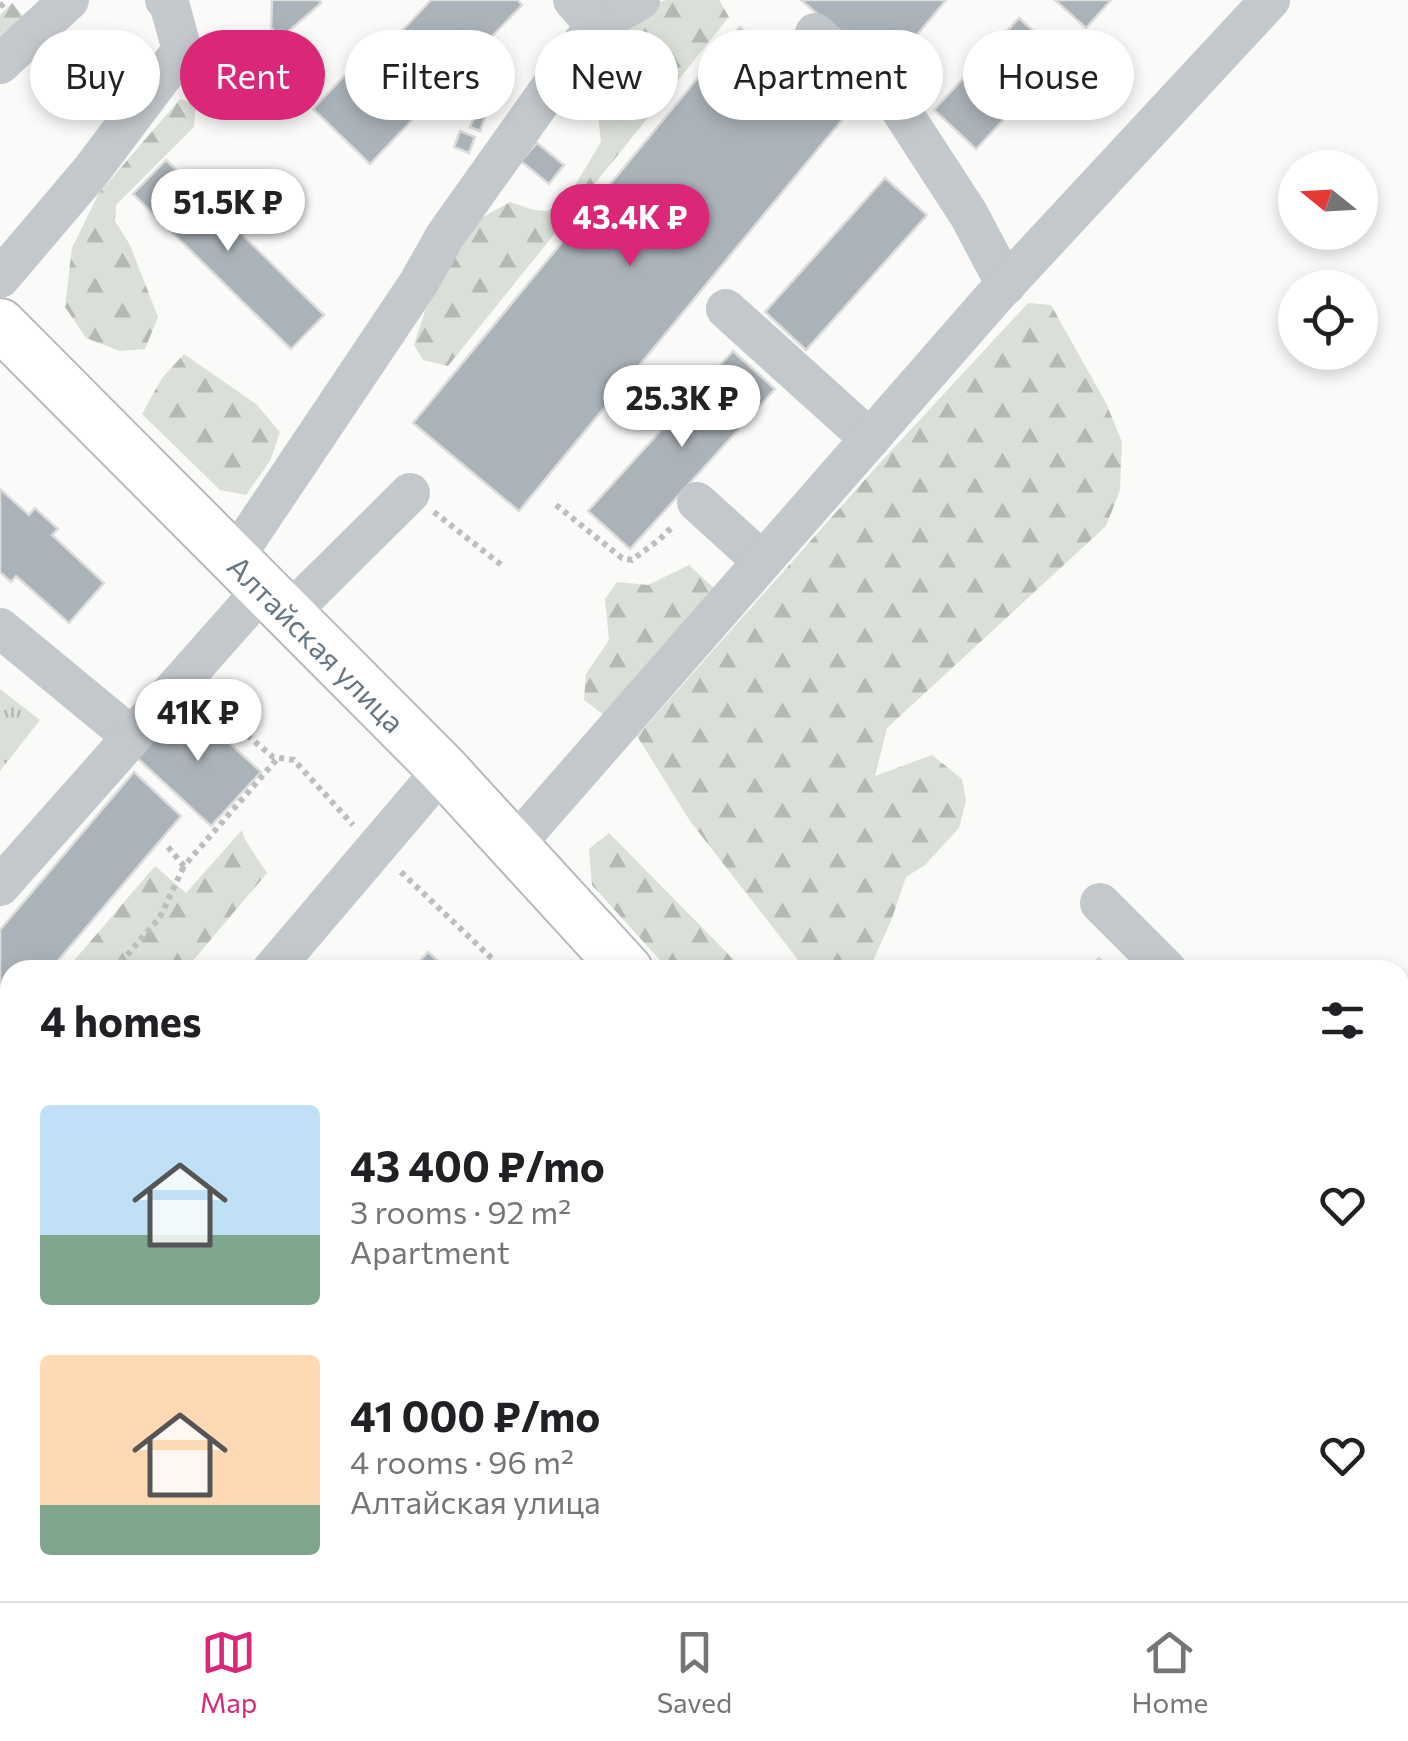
<!DOCTYPE html>
<html lang="en">
<head>
<meta charset="utf-8">
<style>
  :root { --surface:#fff; --page:#f2f2f2; --text:#202124; --muted:#757577; --line:#e0e0e0; --accent:#db2777 }
  body { margin:0; font-family:Commissioner,sans-serif; background:var(--page); color:var(--text); height:100vh; display:flex; flex-direction:column; font-size:38px; white-space:nowrap }
  * { box-sizing:border-box; margin:0 }
  p { font-size:32px; color:var(--muted) }
  .icon { flex:none; width:55px; height:55px; fill:none; stroke:currentColor; stroke-width:2; stroke-linecap:round; stroke-linejoin:round }
  .map { position:relative; flex:1; overflow:hidden }
  .drawer { position:absolute; left:0px; top:960px; width:1410px; height:642px; display:flex; flex-direction:column; background:var(--surface); border-radius:30px 30px 0 0; box-shadow:0 5px 15px #0003 }
  .drawer>* { flex:none }
  .banner { position:absolute; left:30px; top:30px; width:1350px; height:90px; display:flex; gap:20px }
  .needle { width:65px; rotate:288deg }
  .buttons { position:absolute; left:1278px; top:150px; display:grid; gap:20px }
  .buttons a { display:grid; place-items:center; width:100px; height:100px; border-radius:50%; background:var(--surface); box-shadow:0 5px 15px #0003; font-size:50px }
  .price { position:absolute; translate:-50% -85px; padding:0 22px; border-radius:35px; background:#fff; color:#222; font-size:32px; line-height:65px; filter:drop-shadow(0 2px 5px #0008) }
  .price::after { content:''; position:absolute; left:50%; top:60px; width:30px; height:22px; margin-left:-15px; background:inherit; clip-path:polygon(0 0,100% 0,50% 100%) }
  .price.on { background:var(--accent); color:#fff }
  ul { padding:0; list-style:none }
  li { display:flex; align-items:center; gap:30px; height:250px; padding:0 40px }
  li span { display:grid; place-items:center; flex:none; width:280px; height:200px; border-radius:10px; color:#555 }
  li>.icon { margin-inline-start:auto }
  span .icon { width:120px; height:120px; fill:#fffc; stroke-width:1 }
  li b { font-size:42px }
  h2 { display:flex; justify-content:space-between; align-items:center; height:120px; padding:0 40px; font-size:42px }
  .chip { padding:0 35px; border-radius:45px; background:var(--surface); box-shadow:0 5px 15px #0003; font-size:35px; line-height:90px }
  .chip.on { background:var(--accent); color:#fff }
  .tabs { display:flex; justify-content:space-around; align-items:center; height:140px; border-top:2px solid var(--line); background:var(--surface); font-size:28px; color:var(--muted) }
  .tabs a { display:grid; justify-items:center; gap:5px }
  .tabs .on { color:var(--accent) }
  .map>svg:first-child { display:block }
  .grass { fill:url(#grass-tufts) }
  .forest { fill:url(#forest-firs) }
  .building { fill:#aab3b9; stroke:#dcdcda; stroke-width:2.5 }
  .lines { fill:none; stroke-linecap:round; stroke-linejoin:round }
  .major-casing { stroke:#b5babe; stroke-width:54 }
  .path { stroke:#bbbfc2; stroke-width:6; stroke-dasharray:5 5; stroke-linecap:butt }
  .minor { stroke:#c3c8cc; stroke-width:40 }
  .major { stroke:#fff; stroke-width:50 }
  .labels { text-anchor:middle; dominant-baseline:central; stroke-width:10; stroke-linejoin:round; paint-order:stroke }
  .street-label { font-size:30px; fill:#657683; stroke:#fff }
</style>
</head>
<body>
<div class="map">
<svg width="1408" height="1601" viewBox="0 0 1408 1601">
  <defs>
    <pattern id="grass-tufts" width="24" height="20" patternUnits="userSpaceOnUse" patternTransform="scale(2.5)"><rect width="24" height="20" fill="#dadfd7"/><path d="M3 7l-1-3M5 7V3M7 7l1-3M15 17l-1-3M17 17v-4M19 17l1-3" fill="none" stroke="#b4b9b4"/></pattern>
    <pattern id="forest-firs" width="22" height="20" patternUnits="userSpaceOnUse" patternTransform="scale(2.5)"><rect width="22" height="20" fill="#dadfd7"/><path d="M5 1l3.5 6h-7zM16 11l3.5 6h-7z" fill="#b4b9b4"/></pattern>
  </defs>
  <rect width="100%" height="100%" fill="#fafaf8"/>
  <g class="grass">
    <polygon points="0,689 40,720 0,771"/>
    <polygon points="526,1593 600,1593 593,1601 519,1601"/>
  </g>
  <g class="forest">
    <polygon points="667,0 719,0 729,17 448,366 423,360 414,345 425,311 476,221 510,202 534,210 548,211 571,192 601,142 594,79 600,41 641,6"/>
    <polygon points="12,3 26,19 0,43 0,15"/>
    <polygon points="180,99 196,104 194,127 116,205 115,221 130,245 158,317 145,349 120,351 86,338 65,307 72,248 99,193"/>
    <polygon points="1028,303 1051,305 1106,403 1122,442 1120,490 1106,526 887,728 875,776 932,755 962,779 966,801 959,828 925,865 906,877 891,921 872,963 866,970 806,970 690,821 637,736 878,465"/>
    <polygon points="184,354 256,404 280,432 270,461 246,495 220,490 142,414 162,378"/>
    <polygon points="689,565 717,591 605,716 584,700 586,674 609,640 605,599 617,582 648,585"/>
    <polygon points="242,830 244,838 267,873 185,970 66,970 155,866 186,893"/>
    <polygon points="609,833 744,970 669,970 592,885 589,849"/>
    <polygon points="10,1037 10,1179 0,1191 0,1048"/>
    <polygon points="1230,1593 1309,1593 1299,1601 1238,1601"/>
  </g>
  <g class="building">
    <polygon points="272,0 319,0 321,3 281,38 271,28"/>
    <polygon points="431,0 518,0 522,5 370,164 313,109 349,71 357,79"/>
    <polygon points="801,0 946,0 886,72"/>
    <polygon points="1055,0 1111,0 1086,28"/>
    <polygon points="1019,18 1062,57 976,149 934,110"/>
    <polygon points="740,27 846,115 519,511 413,423"/>
    <polygon points="477,111 486,115 480,131 470,127"/>
    <polygon points="460,131 475,137 469,153 454,147"/>
    <polygon points="537,143 564,165 549,184 521,161"/>
    <polygon points="166,160 324,315 291,349 133,194"/>
    <polygon points="885,178 927,215 806,350 765,312"/>
    <polygon points="733,351 775,389 630,549 588,511"/>
    <polygon points="0,489 29,515 35,508 58,529 52,535 104,583 69,623 16,576 11,582 0,572"/>
    <polygon points="184,701 261,772 211,826 134,755"/>
    <polygon points="134,772 181,816 50,970 10,970 10,1017 0,1029 0,930"/>
    <polygon points="428,952 448,970 412,970"/>
    <polygon points="1099,958 1111,970 1086,970"/>
    <polygon points="1400,1270 1408,1278 1408,1391 1400,1382"/>
    <polygon points="10,1440 10,1498 0,1489 0,1452"/>
    <polygon points="133,1592 216,1592 225,1601 142,1601"/>
    <polygon points="684,1592 781,1592 773,1601 676,1601"/>
  </g>
  <g class="lines">
    <defs>
      <g id="major">
        <polyline points="0,324 443,769 627,970"/>
        <polyline points="1167,1592 1174,1601"/>
        <polyline points="944,1601 952,1592"/>
      </g>
    </defs>
    <use href="#major" class="major-casing"/>
    <g class="path">
      <polyline points="0,7 6,1"/>
      <polyline points="556,505 622,558 632,560 660,539 673,526"/>
      <polyline points="434,512 504,567"/>
      <polyline points="209,703 273,757 294,760 353,825"/>
      <polyline points="168,847 184,866 277,759"/>
      <polyline points="401,872 504,970"/>
      <polyline points="114,970 160,917 184,866"/>
      <polyline points="0,1102 10,1090"/>
      <polyline points="90,1592 99,1601"/>
      <polyline points="816,1601 823,1592"/>
    </g>
    <g class="minor">
      <polyline points="595,25 640,0"/>
      <polyline points="815,33 897,104 969,215 1006,285"/>
      <polyline points="0,64 69,0"/>
      <polyline points="0,278 91,171 182,50 169,3 165,0"/>
      <polyline points="726,309 870,439"/>
      <polyline points="697,502 762,561"/>
      <polyline points="233,560 418,284 445,236 595,25 573,0"/>
      <polyline points="289,613 410,493"/>
      <polyline points="0,628 131,736"/>
      <polyline points="513,847 993,298 1270,0"/>
      <polyline points="0,886 263,589"/>
      <polyline points="1100,903 1167,970"/>
      <polyline points="272,970 443,769"/>
      <polyline points="1400,1205 1408,1213"/>
      <polyline points="0,1290 10,1278"/>
      <polyline points="274,1592 283,1601"/>
      <polyline points="0,1593 10,1581"/>
      <polyline points="608,1601 616,1592"/>
    </g>
    <use href="#major" class="major"/>
  </g>
  <g class="labels">
    <g class="street-label">
      <text transform="translate(317 643) rotate(45)">Алтайская улица</text>
    </g>
  </g>
</svg>
<div class="buttons">
<a><svg class="needle" viewBox="-14 -14 28 28"><path d="M0-13l5 13h-10z" fill="#e53935"/><path d="M0 13l5-13h-10z" fill="#757577"/></svg></a>
<a><svg class="icon" aria-label="locate" viewBox="0 0 24 24"><circle cx="12" cy="12" r="6"/><path d="M12 2v4M12 18v4M2 12h4M18 12h4"/></svg></a>
</div>
<b class="price" style="left:228px;top:254px">51.5K ₽</b>
<b class="price on" style="left:630px;top:269px">43.4K ₽</b>
<b class="price" style="left:682px;top:450px">25.3K ₽</b>
<b class="price" style="left:198px;top:764px">41K ₽</b>
<div class="banner">
<a class="chip">Buy</a>
<a class="chip on">Rent</a>
<a class="chip">Filters</a>
<a class="chip">New</a>
<a class="chip">Apartment</a>
<a class="chip">House</a>
</div>
<section class="drawer">
<h2>4 homes<svg class="icon" aria-label="filters" viewBox="0 0 24 24"><path d="M4 7h16M4 17h16"/><circle cx="9" cy="7" r="2"/><circle cx="15" cy="17" r="2"/></svg></h2>
<ul>
<li><span style="background:linear-gradient(#bfe0f5 65%,#7fa58c 0)"><svg class="icon" aria-label="home" viewBox="0 0 24 24"><path d="M3 11l9-7 9 7M6 9v11h12V9"/></svg></span><div><b>43 400 ₽/mo</b><p>3 rooms · 92 m²</p><p>Apartment</p></div><svg class="icon" aria-label="heart" viewBox="0 0 24 24"><path d="M12 20l-8-8c-3-5 5-10 8-4 3-6 11-1 8 4z"/></svg></li>
<li><span style="background:linear-gradient(#ffd9b3 75%,#7fa58c 0)"><svg class="icon" aria-label="home" viewBox="0 0 24 24"><path d="M3 11l9-7 9 7M6 9v11h12V9"/></svg></span><div><b>41 000 ₽/mo</b><p>4 rooms · 96 m²</p><p>Алтайская улица</p></div><svg class="icon" aria-label="heart" viewBox="0 0 24 24"><path d="M12 20l-8-8c-3-5 5-10 8-4 3-6 11-1 8 4z"/></svg></li>
</ul>
</section>
</div>
<nav class="tabs">
<a class="on"><svg class="icon" aria-label="map" viewBox="0 0 24 24"><path d="M3 6l6-2 6 2 6-2v14l-6 2-6-2-6 2zM9 4v14M15 6v14"/></svg>Map</a>
<a><svg class="icon" aria-label="saved" viewBox="0 0 24 24"><path d="M7 4h10v16l-5-4-5 4z"/></svg>Saved</a>
<a><svg class="icon" aria-label="home" viewBox="0 0 24 24"><path d="M3 11l9-7 9 7M6 9v11h12V9"/></svg>Home</a>
</nav>
</body>
</html>
